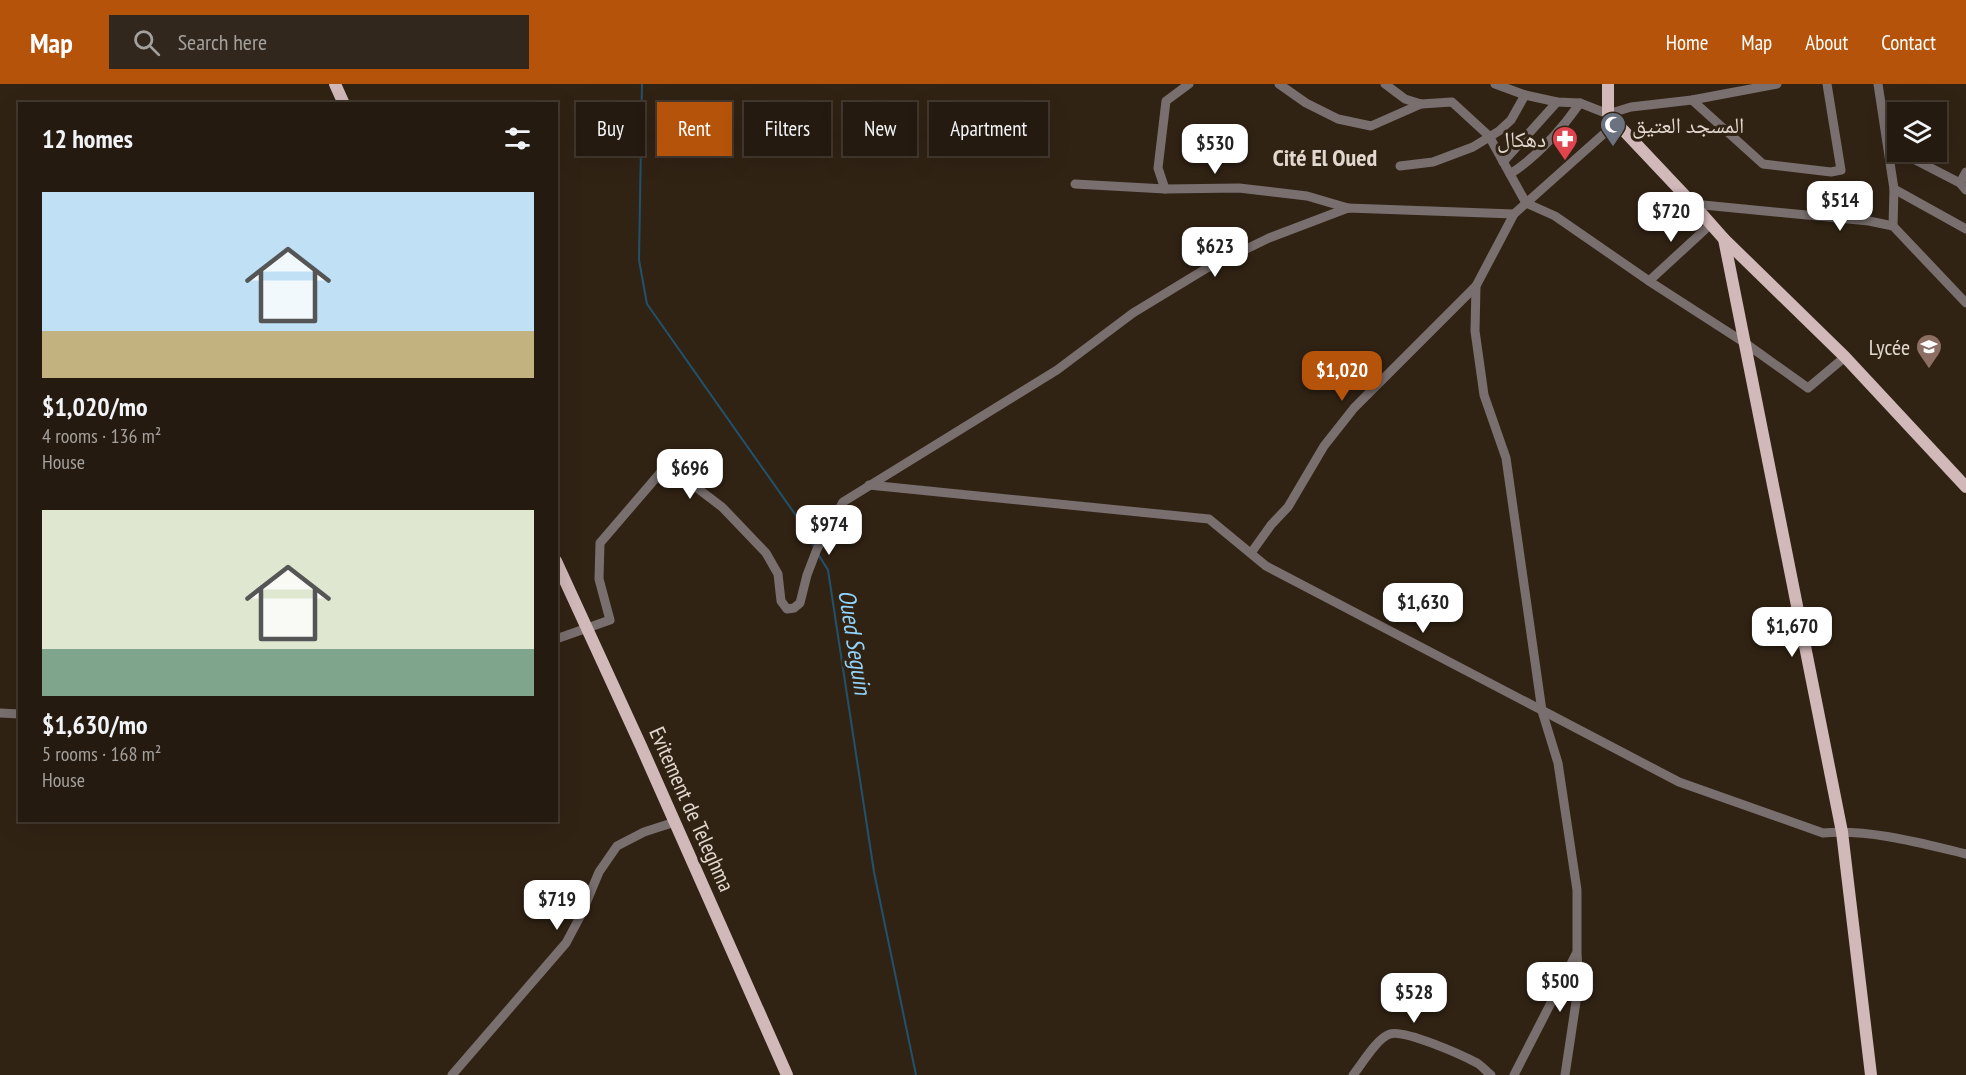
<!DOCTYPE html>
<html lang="en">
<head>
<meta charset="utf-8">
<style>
  :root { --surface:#251a0f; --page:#31271d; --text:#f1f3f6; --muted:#a3a19e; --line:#42382f; --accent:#b45309 }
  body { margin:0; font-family:"PT Sans Narrow","Noto Naskh Arabic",sans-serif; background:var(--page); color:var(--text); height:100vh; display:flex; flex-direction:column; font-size:22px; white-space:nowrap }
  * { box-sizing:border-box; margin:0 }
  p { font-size:20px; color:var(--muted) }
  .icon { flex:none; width:33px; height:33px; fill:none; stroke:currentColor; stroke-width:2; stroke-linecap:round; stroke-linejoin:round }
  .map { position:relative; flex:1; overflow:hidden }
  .drawer { position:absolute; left:18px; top:18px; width:540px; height:720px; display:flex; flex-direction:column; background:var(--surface); border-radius:0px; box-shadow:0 6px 24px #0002,0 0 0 2px var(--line) }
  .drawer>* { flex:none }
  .top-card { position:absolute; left:576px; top:18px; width:570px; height:54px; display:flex; gap:12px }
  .tools { position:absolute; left:1887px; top:18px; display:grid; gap:12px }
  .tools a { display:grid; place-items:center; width:60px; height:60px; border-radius:0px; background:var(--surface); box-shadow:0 6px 24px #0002,0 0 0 2px var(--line); font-size:30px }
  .price { position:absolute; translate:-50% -51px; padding:0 14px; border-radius:12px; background:#fff; color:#222; font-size:20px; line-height:39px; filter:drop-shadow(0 2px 3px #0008) }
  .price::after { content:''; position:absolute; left:50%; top:36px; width:18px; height:14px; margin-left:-9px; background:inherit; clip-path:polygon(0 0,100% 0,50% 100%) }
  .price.on { background:var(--accent); color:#fff }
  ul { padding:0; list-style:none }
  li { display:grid; align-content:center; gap:12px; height:318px; padding:0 24px }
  li span { display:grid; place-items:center; height:186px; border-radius:0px; color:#555 }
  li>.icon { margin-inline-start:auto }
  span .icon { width:108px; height:108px; fill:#fffc; stroke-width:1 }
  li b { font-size:26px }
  h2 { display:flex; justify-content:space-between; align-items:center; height:72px; padding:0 24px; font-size:26px }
  .pill { padding:0 21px; border-radius:0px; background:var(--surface); box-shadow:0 6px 24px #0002,0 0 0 2px var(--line); font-size:21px; line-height:54px }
  .pill.on { background:var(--accent); color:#fff }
  header { display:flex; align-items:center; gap:36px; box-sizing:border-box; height:84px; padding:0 30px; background:var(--accent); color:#fff }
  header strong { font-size:28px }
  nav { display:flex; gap:33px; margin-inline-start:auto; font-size:21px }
  .search { width:420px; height:54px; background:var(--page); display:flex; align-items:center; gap:15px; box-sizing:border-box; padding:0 21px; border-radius:0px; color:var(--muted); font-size:22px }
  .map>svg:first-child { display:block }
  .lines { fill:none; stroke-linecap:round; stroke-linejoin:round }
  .stream { stroke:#21526d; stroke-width:2 }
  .minor { stroke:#7a6f6f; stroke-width:9 }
  .major { stroke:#d1b8b9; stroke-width:12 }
  .labels { text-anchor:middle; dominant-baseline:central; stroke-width:6; stroke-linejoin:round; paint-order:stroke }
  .poi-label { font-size:22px; fill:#e2d8cf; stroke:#312314; text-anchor:end }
  .street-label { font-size:22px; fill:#e2d8cf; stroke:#312314 }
  .neighbourhood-label { font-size:24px; font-weight:bold; fill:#e2d8cf; stroke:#312314 }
  .water-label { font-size:24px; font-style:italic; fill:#91d3fa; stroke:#312314 }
</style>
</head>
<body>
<header>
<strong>Map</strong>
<div class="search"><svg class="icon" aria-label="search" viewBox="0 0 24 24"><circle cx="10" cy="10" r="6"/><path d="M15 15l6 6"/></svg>Search here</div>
<nav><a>Home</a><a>Map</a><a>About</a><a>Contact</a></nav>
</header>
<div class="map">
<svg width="1966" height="991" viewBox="0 0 1966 991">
  <rect width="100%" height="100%" fill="#312314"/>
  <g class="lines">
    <g class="stream">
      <polyline points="642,0 639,176 647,220 797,433 814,463"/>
      <polyline points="818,470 828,486 874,788 916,991"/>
    </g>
    <g class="minor">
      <polyline points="1279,0 1306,19 1338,35 1371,42 1421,20 1452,18 1489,52 1526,119 1555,132 1652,199 1745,259 1808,304 1845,273"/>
      <polyline points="1385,0 1405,15 1421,20"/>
      <polyline points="1495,0 1525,11 1557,18 1580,19 1608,30 1631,23 1692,16 1777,0"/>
      <polyline points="1878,0 1894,105 1893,142"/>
      <polyline points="1692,16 1763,80 1831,88 1841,86 1827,0"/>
      <polyline points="1900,68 1960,99 1966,106"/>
      <polyline points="1503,78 1557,18"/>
      <polyline points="1400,82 1433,78 1473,63 1499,47 1511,36 1525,11"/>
      <path d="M1510,90c28,-18 51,-44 70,-71"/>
      <polyline points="1960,99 1966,88"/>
      <polyline points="1075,100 1165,105 1239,104 1307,112 1348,124"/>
      <polyline points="1165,105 1158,84 1166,17 1189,0"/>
      <polyline points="1894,105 1966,145"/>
      <polyline points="1693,120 1869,137 1893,142 1966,219"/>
      <polyline points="1649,197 1711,140"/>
      <path d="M869,401l340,34 57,47 413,216 144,51c47,-4 97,10 143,21"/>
      <polyline points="1251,469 1271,441 1288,423 1324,362 1354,324 1476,202"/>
      <polyline points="556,555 610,536 599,495 600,459 667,381 722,423 766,469 778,490 781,517 787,525 794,524 800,519 807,491 817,465 843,418 1057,286 1133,229 1207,184 1269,154 1348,124 1514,130 1616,39"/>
      <polyline points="0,629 20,630"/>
      <polyline points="452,991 566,859 582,829 599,788 617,762 644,748 675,738"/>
      <path d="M1353,991c9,-11 24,-37 37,-41 14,-5 72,21 87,29 5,3 9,8 14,12"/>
      <polyline points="1514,991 1577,868 1577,806 1558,679 1542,627 1506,374 1484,311 1475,247 1476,202 1514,130"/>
      <polyline points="1565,991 1579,898 1577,870"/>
    </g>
    <g class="major">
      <polyline points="335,0 344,20"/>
      <polyline points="1608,0 1608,30 1693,120 1724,155 1845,273 1966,403"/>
      <polyline points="1724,155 1842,748 1871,991"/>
      <polyline points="556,477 641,662 787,991"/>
    </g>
  </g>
  <defs>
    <symbol id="mosque-pin" viewBox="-11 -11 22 30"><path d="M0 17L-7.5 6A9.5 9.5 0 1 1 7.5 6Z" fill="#6b7280" stroke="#312314"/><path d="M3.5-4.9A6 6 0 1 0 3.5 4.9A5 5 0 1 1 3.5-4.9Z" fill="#fff"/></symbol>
    <symbol id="pharmacy-pin" viewBox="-11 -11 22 30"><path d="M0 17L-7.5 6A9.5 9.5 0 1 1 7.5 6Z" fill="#e0444e" stroke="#312314"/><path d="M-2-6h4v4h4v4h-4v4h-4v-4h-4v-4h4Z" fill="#fff"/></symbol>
    <symbol id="school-pin" viewBox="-11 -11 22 30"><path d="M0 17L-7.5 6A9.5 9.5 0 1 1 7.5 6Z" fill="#8d6e63" stroke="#312314"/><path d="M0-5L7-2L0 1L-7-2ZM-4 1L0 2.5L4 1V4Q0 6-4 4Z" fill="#fff"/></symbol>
  </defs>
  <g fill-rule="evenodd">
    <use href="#mosque-pin" x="1598" y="26" width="30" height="40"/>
    <use href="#pharmacy-pin" x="1550" y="40" width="30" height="40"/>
    <use href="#school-pin" x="1914" y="248" width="30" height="40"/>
  </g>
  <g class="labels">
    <g class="poi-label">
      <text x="1632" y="41" text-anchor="start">المسجد العتيق</text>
      <text x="1546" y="55">دهكال</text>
      <text x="1910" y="263">Lycée</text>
    </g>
    <g class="street-label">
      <text transform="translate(692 725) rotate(66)">Evitement de Teleghma</text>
    </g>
    <g class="neighbourhood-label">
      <text x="1325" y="73">Cité El Oued</text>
    </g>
    <g class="water-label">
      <text transform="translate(855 558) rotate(81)">Oued Seguin</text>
    </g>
  </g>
</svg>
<div class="tools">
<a><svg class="icon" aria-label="layers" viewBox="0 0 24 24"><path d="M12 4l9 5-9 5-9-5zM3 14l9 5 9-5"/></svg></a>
</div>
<b class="price" style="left:1215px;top:91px">$530</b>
<b class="price" style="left:1840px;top:148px">$514</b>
<b class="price" style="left:1671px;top:159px">$720</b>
<b class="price" style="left:1215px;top:194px">$623</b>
<b class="price on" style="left:1342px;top:318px">$1,020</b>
<b class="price" style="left:690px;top:416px">$696</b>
<b class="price" style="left:829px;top:472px">$974</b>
<b class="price" style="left:1423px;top:550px">$1,630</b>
<b class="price" style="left:1792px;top:574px">$1,670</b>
<b class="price" style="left:557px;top:847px">$719</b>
<b class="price" style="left:1560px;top:929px">$500</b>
<b class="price" style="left:1414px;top:940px">$528</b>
<div class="top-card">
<a class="pill">Buy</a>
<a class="pill on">Rent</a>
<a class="pill">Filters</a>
<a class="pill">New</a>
<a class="pill">Apartment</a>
</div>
<section class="drawer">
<h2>12 homes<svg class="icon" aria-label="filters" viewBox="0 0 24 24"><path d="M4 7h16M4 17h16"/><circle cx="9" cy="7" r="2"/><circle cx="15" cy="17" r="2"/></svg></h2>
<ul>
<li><span style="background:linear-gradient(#bfe0f5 75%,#c2b280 0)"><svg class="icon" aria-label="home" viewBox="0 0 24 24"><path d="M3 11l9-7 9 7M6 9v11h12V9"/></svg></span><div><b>$1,020/mo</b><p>4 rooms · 136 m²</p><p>House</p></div></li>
<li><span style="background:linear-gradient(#dfe7d0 75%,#7fa58c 0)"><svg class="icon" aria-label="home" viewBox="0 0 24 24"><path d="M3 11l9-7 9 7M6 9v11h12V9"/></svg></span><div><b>$1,630/mo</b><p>5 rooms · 168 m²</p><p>House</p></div></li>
</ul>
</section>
</div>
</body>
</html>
